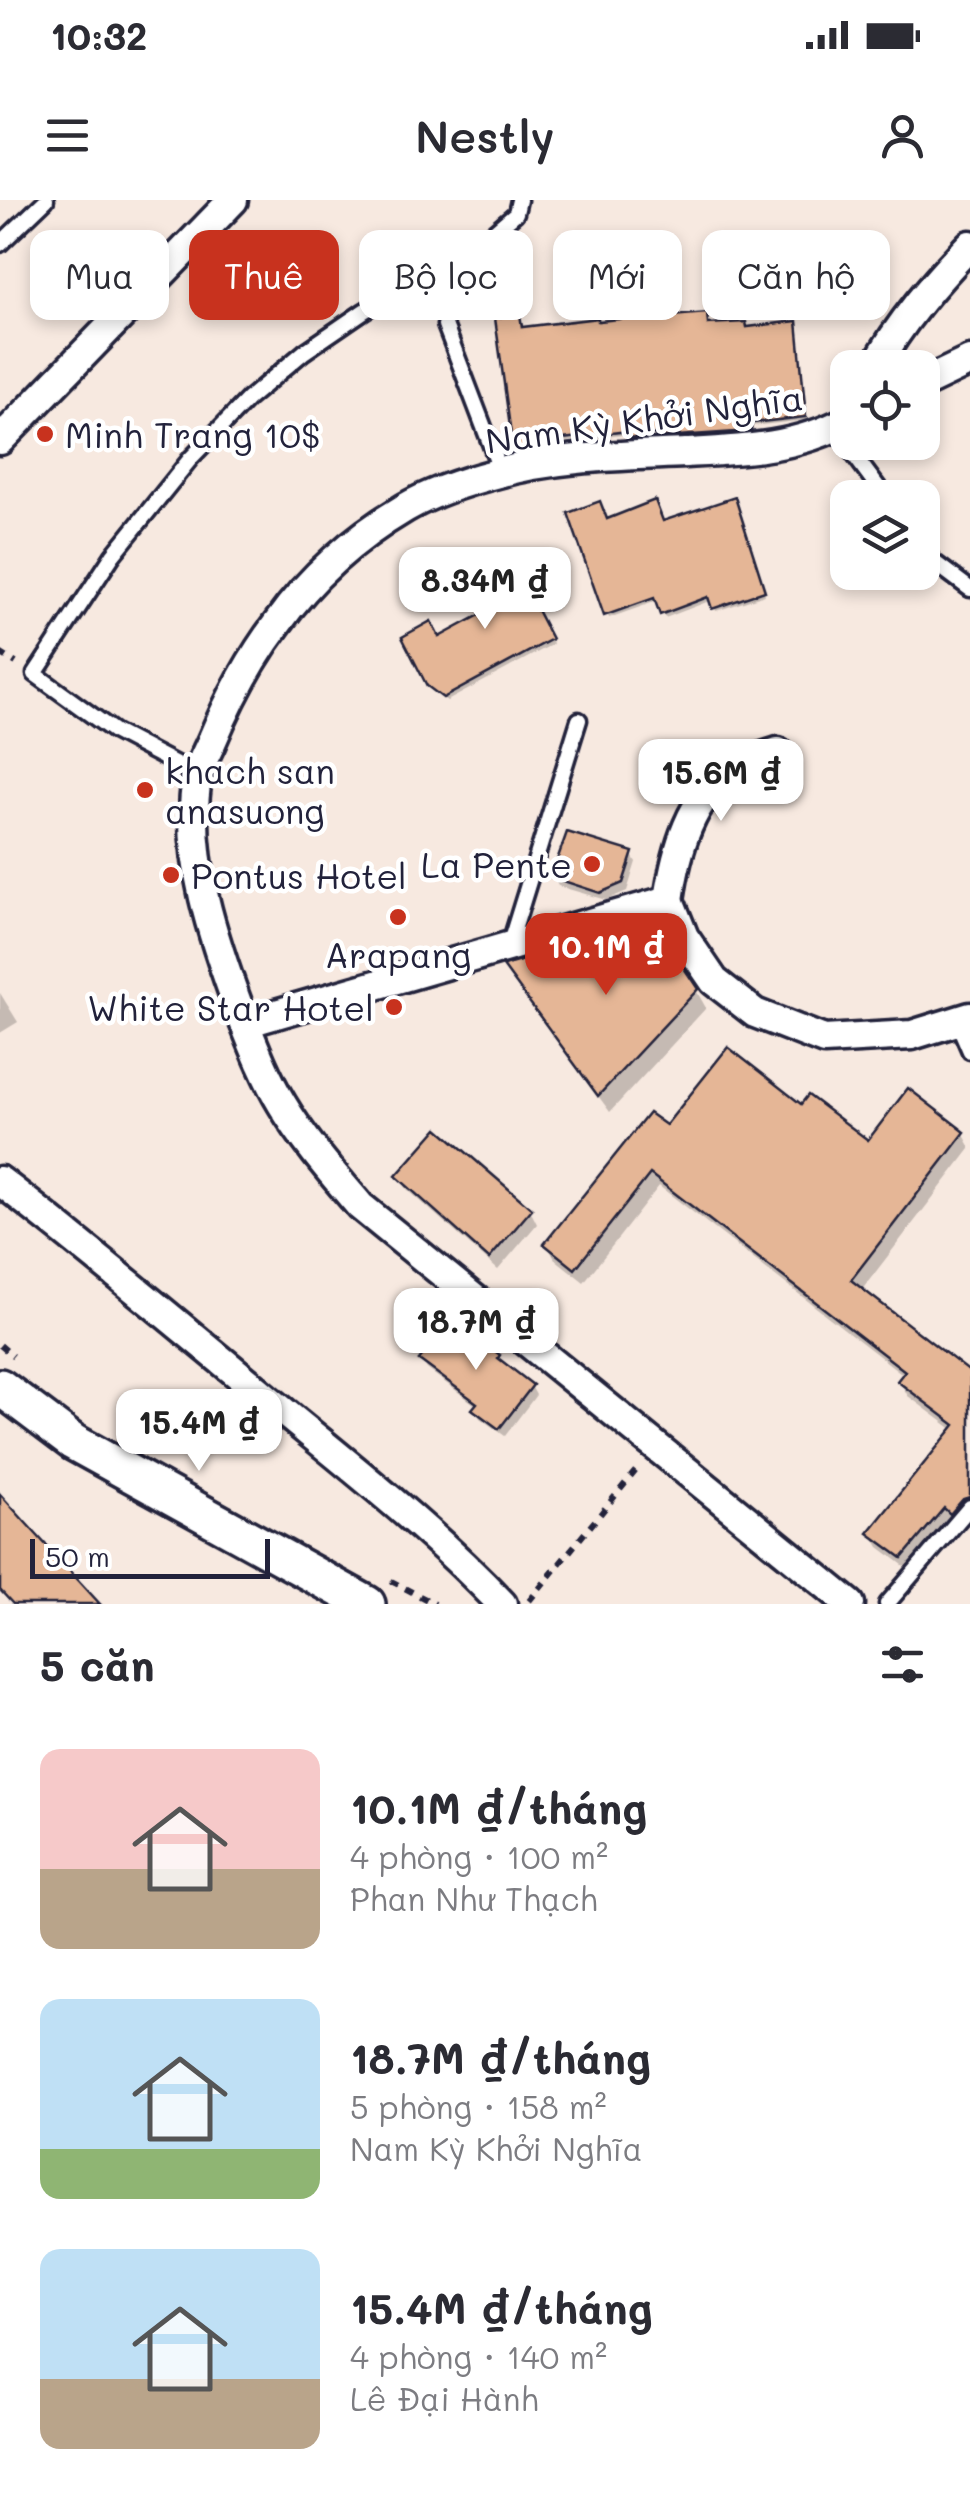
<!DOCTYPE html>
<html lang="vi">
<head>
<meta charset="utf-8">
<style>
  :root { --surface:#fff; --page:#f2f2f3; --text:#2b2b33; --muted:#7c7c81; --accent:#c8321e }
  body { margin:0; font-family:Mali,sans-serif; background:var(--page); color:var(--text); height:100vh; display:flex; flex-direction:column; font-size:38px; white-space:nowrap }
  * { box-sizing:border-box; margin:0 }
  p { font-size:32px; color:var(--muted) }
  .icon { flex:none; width:55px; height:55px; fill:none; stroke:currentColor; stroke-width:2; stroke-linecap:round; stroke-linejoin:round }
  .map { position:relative; height:1404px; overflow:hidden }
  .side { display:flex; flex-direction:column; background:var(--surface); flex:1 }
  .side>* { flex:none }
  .hud { position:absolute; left:30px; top:30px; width:910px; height:90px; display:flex; gap:20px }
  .buttons { position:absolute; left:830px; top:150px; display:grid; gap:20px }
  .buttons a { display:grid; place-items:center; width:110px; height:110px; border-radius:20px; background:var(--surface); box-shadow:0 5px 15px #0003; font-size:50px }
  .scale { position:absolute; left:30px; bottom:25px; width:240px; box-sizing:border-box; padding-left:10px; border:5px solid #22223b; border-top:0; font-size:28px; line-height:35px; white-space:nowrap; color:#22223b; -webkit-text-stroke:8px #fff; paint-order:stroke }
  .price { position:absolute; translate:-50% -85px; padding:0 22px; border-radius:20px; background:#fff; color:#222; font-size:32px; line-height:65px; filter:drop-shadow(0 2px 5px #0008) }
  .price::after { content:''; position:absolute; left:50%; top:60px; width:30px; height:22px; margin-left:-15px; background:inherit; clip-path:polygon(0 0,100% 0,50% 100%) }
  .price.on { background:var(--accent); color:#fff }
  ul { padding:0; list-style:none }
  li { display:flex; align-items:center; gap:30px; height:250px; padding:0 40px }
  li span { display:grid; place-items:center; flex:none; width:280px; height:200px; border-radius:20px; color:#555 }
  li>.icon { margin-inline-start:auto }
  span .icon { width:120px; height:120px; fill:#fffc; stroke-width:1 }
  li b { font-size:42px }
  h2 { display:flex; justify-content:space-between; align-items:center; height:120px; padding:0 40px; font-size:42px }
  .chip { padding:0 35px; border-radius:20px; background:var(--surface); box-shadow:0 5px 15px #0003; font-size:35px; line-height:90px }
  .chip.on { background:var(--accent); color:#fff }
  .status { display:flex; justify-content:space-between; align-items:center; height:70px; padding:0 50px; background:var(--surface); direction:ltr }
  .status svg { height:28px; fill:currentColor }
  header { display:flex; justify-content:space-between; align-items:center; height:130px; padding:0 40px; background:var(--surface); font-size:45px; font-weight:600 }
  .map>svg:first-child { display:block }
  .shadow { fill:#0003 }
  .building { fill:#e5b696; stroke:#22223b; stroke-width:2.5 }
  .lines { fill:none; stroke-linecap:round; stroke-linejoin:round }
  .service-casing { stroke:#22223b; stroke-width:21 }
  .minor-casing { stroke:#22223b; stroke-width:35 }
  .tertiary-casing { stroke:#22223b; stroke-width:42 }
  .path { stroke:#22223b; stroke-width:6; stroke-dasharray:8 8; stroke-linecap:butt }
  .service { stroke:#fff; stroke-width:14 }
  .minor { stroke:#fff; stroke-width:28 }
  .tertiary { stroke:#fff; stroke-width:35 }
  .poi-dot { fill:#c8321e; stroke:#fff; stroke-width:4 }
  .labels { text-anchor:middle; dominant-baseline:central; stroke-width:9; stroke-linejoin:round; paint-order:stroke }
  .street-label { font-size:35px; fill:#22223b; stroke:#fff }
  .poi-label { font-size:35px; fill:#22223b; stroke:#fff; text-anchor:start }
</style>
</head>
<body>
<div class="status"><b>10:32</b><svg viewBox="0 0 49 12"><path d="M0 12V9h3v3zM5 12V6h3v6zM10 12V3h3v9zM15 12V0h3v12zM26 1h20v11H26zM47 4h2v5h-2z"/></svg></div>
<header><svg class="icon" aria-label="menu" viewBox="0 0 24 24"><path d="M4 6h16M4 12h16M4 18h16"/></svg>Nestly<svg class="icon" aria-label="person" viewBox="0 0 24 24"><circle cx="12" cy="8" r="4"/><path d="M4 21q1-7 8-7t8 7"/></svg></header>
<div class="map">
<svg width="970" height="1404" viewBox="0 0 970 1404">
  <rect width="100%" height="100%" fill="#f7e9e0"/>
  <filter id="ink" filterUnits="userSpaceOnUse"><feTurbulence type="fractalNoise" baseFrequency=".01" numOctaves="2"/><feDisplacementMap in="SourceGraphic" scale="20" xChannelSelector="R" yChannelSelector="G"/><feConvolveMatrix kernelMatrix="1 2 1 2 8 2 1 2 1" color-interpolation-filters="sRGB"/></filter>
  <g filter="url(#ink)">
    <g class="shadow">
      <polygon points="706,116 708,126 748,129 797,127 807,220 752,226 752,234 660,240 659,237 634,241 631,234 538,245 538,249 518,252 516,248 519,117 522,130"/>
      <polygon points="735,303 765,395 716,411 712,400 665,418 657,401 609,418 571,314 606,322 662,324"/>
      <polygon points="529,357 553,402 536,412 553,444 447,501 433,491 405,438 438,440 504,406"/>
      <polygon points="631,654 636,662 627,691 606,700 558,686 553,677"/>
      <polygon points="507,768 696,790 706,808 610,912 516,784"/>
      <polygon points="0,793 18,822 0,833"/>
      <polygon points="801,907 869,944 963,933 970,946 970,949 861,1091 970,1176 970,1314 911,1371 879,1347 871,1333 954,1230 908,1196 900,1182 905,1176 659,986 584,1082 555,1059 547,1045 666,929"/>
      <polygon points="399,976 530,1010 537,1024 498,1070 407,989"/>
      <polygon points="498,1156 502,1165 531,1186 536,1195 505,1236 480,1218 475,1209 477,1206 427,1169 422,1160"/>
    </g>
    <g class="building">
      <polygon points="660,113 660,117 707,113 708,124 746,122 747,127 797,121 806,217 752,223 751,231 662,237 656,237 655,234 629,238 628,231 538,242 538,246 513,249 495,118 520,114 522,127 598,118 598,121 629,118"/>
      <polygon points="735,297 765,391 712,409 708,397 660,415 654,398 604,416 568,313 600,301 607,319 655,300 663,321"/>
      <polygon points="530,354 553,397 535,406 552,439 443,498 427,486 402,437 431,421 439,437 500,404 485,377"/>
      <polygon points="567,632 633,652 623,683 600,693 551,677"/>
      <polygon points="638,727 664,738 698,789 598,896 503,766"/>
      <polygon points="728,847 801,904 808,895 868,940 908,888 965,932 851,1080 970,1172 970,1297 963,1299 950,1314 944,1308 902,1358 868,1333 955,1225 897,1181 905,1171 650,974 575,1069 544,1044 649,913 666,925"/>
      <polygon points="438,928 532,1009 489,1059 396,976"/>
      <polygon points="451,1118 500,1155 498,1158 533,1185 499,1229 472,1209 477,1203 419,1160"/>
      <polygon points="0,1294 26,1323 100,1404 13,1404 0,1390"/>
    </g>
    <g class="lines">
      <defs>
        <g id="service">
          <polyline points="0,44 46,0"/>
          <polyline points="445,125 501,272"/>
          <polyline points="834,228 886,298"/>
          <polyline points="922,346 934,362 970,389"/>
          <polyline points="197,575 115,532 35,474 113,355 191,258 248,199 304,152 364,111 489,36 516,13 519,0"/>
          <polyline points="509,746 579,520"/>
          <polyline points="957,821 970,851"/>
          <polyline points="887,1404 970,1307"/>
        </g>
        <g id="minor">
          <path d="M875,168c24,-45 60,-86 95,-123"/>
          <polyline points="922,184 970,161"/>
          <path d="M848,220c-50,28 -107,30 -162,33 -63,3 -127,3 -188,20 -31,8 -66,19 -93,35 -49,29 -95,69 -128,116 -28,37 -48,76 -66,119 -5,11 -12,23 -14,35 -13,78 17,163 44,236 12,30 24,62 41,90 22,37 50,69 78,102l490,398"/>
          <polyline points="0,240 233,0"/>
          <path d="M669,700c7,-48 21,-104 65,-131 13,-8 30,-12 44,-17"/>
          <polyline points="245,823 669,700 684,737 714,781 755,813 824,840 912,835 970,817"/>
          <path d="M0,981c91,70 178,144 267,217 80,66 163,130 235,206"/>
        </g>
        <polyline id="tertiary" points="0,1187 73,1242 367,1404"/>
      </defs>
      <use href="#service" class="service-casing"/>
      <use href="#minor" class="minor-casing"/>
      <use href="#tertiary" class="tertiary-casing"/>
      <g class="path">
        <polyline points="458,113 484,88 478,67"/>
        <polyline points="0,453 16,463"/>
        <polyline points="0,1145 13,1156"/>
        <polyline points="391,1381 435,1404"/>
        <polyline points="529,1401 638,1268"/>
      </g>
      <use href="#service" class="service"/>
      <use href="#minor" class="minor"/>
      <use href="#tertiary" class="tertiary"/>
    </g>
  </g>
  <g class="poi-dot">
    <circle cx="45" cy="234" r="10"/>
    <circle cx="145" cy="590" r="10"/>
    <circle cx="592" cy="664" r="10"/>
    <circle cx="171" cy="675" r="10"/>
    <circle cx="398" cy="717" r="10"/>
    <circle cx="394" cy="807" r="10"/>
  </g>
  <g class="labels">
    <g class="street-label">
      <text transform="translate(644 218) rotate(-8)">Nam Kỳ Khởi Nghĩa</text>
    </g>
    <g class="poi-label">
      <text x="65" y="234">Minh Trang 10$</text>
      <text x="165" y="570">khach san<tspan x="165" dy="40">anasuong</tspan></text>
      <text x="572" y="664" text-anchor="end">La Pente</text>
      <text x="191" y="675">Pontus Hotel</text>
      <text x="398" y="754" text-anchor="middle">Arapang</text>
      <text x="374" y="807" text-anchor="end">White Star Hotel</text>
    </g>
  </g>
</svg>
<div class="buttons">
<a><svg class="icon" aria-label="locate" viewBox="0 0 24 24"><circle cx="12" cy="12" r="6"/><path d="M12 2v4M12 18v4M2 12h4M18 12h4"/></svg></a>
<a><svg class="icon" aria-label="layers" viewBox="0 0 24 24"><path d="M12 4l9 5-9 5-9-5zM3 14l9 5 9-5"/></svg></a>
</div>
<div class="scale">50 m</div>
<b class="price" style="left:485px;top:432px">8.34M ₫</b>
<b class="price" style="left:721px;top:624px">15.6M ₫</b>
<b class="price on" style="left:606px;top:798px">10.1M ₫</b>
<b class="price" style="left:476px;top:1173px">18.7M ₫</b>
<b class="price" style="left:199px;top:1274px">15.4M ₫</b>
<div class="hud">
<a class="chip">Mua</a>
<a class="chip on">Thuê</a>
<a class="chip">Bộ lọc</a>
<a class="chip">Mới</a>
<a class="chip">Căn hộ</a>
</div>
</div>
<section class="side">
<h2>5 căn<svg class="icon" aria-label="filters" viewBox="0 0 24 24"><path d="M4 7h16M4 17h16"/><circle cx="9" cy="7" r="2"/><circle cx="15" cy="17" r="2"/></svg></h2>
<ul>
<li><span style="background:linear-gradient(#f6c9c9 60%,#b9a48a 0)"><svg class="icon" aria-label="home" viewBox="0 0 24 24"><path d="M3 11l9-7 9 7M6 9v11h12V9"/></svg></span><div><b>10.1M ₫/tháng</b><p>4 phòng · 100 m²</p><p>Phan Như Thạch</p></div></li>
<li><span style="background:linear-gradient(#bfe0f5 75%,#8fb573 0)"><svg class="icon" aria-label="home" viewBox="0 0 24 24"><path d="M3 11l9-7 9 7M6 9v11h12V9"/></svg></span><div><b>18.7M ₫/tháng</b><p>5 phòng · 158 m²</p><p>Nam Kỳ Khởi Nghĩa</p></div></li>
<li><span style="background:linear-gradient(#bfe0f5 65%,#b9a48a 0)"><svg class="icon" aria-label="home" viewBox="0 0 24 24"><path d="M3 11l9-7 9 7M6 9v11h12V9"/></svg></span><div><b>15.4M ₫/tháng</b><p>4 phòng · 140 m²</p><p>Lê Đại Hành</p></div></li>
</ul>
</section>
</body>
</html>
